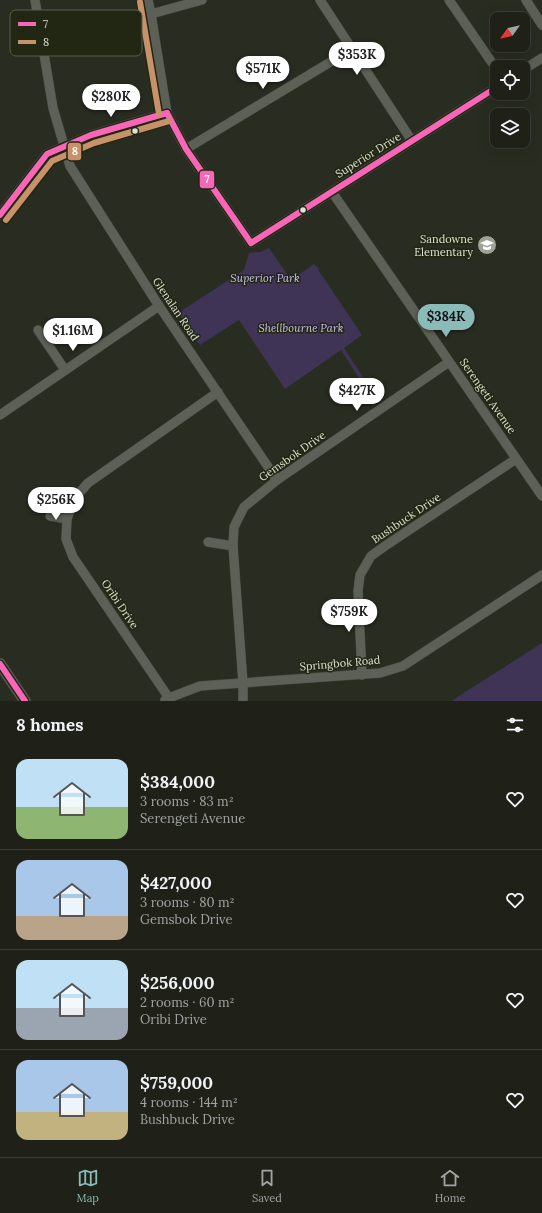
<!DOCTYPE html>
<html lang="en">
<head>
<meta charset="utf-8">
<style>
  :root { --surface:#1f2119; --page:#2c2e26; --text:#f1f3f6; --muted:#a1a3a2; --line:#3c3e38; --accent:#8bbbb9 }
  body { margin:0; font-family:Lora,serif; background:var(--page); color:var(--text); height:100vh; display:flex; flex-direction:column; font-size:15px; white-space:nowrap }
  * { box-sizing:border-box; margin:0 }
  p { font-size:13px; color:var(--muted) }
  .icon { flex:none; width:22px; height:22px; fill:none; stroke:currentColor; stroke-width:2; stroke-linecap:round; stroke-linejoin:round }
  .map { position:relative; height:701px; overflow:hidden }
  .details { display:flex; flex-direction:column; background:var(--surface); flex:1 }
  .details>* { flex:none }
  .needle { width:26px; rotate:236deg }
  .buttons { position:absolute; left:490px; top:12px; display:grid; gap:8px }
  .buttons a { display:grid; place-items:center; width:40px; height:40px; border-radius:8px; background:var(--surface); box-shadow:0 4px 16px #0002,0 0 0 1px var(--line); font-size:20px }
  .price { position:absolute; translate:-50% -34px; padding:0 9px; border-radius:14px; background:#fff; color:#222; font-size:13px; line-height:26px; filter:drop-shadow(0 1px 2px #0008) }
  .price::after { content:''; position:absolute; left:50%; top:24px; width:12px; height:9px; margin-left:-6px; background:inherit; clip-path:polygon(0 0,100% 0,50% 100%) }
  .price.selected { background:var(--accent); color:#111 }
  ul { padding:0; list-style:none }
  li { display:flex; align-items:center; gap:12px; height:100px; padding:0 16px }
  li+li { border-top:1px solid var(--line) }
  li span { display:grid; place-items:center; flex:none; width:112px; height:80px; border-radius:12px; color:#555 }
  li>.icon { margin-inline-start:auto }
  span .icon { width:48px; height:48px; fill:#fffc; stroke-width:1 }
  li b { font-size:17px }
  h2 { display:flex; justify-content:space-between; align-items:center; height:48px; padding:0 16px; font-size:17px }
  .dock { display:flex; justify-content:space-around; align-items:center; height:56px; border-top:1px solid var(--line); background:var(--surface); font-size:11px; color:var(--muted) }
  .dock a { display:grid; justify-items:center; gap:2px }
  .dock .selected { color:var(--accent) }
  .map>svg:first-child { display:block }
  .green { fill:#3f3456 }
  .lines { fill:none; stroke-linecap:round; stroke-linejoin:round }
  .minor-casing { stroke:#45483f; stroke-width:10 }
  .tertiary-casing { stroke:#45483f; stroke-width:12 }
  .minor { stroke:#5d6056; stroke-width:9 }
  .tertiary { stroke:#5d6056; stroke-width:11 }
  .bus-1-casing { stroke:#212713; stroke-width:9 }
  .bus-2-casing { stroke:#212713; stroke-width:9 }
  .bus-1 { stroke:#fa66b7; stroke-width:6 }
  .bus-2 { stroke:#c7916a; stroke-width:6 }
  .bus-dot { fill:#dde2d5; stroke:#212713; stroke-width:1.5 }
  .labels { text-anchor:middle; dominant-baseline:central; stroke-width:3; stroke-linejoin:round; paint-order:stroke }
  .street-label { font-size:11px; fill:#dde2d5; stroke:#212713 }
  .poi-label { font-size:11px; fill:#dde2d5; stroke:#212713; text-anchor:end }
  .park-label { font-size:11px; font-style:italic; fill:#cfbff5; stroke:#212713 }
  .key { fill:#212713; stroke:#595f4d; stroke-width:1 }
  .key-label { font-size:11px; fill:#dde2d5 }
  .line-badge { stroke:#212713; stroke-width:1.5 }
  .badge-label { font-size:11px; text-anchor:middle; font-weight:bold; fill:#fff }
</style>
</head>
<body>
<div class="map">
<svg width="542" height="701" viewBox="0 0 542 701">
  <rect width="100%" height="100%" fill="#292c21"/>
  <g class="green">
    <polygon points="269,248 289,277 297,276 314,264 318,268 319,271 362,335 344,348 376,397 373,400 341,350 285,389 239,320 200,345 178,313 244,270 249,253 260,252"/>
    <polygon points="542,643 542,701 452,701 459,696"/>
  </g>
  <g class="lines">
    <defs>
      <g id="minor">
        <polyline points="35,0 53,108 70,166 159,306 277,480"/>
        <polyline points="148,0 151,14 167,113 186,149 251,243 497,87"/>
        <polyline points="320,0 412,141"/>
        <polyline points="449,0 497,70"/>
        <polyline points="526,0 542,25"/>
        <polyline points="151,14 202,0"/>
        <polyline points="523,70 542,58"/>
        <polyline points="186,149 352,49"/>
        <polyline points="332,192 542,496"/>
        <polyline points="0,215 47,154 91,135 167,113"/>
        <polyline points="38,330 65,370"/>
        <polyline points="0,415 159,306"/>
        <polyline points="50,516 67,519"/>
        <polyline points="208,542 233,546"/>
        <polyline points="362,675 358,591 360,575 371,556 385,546 516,459"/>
        <polyline points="169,698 73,557 66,539 67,519 75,498 88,483 218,392"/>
        <polyline points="165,700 169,698 200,686 380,673 403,666 542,575"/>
        <polyline points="243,701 243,683 233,546 234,527 244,507 277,480 449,362"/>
      </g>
      <polyline id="tertiary" points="0,664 25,701"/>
    </defs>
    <use href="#minor" class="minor-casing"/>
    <use href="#tertiary" class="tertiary-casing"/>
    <use href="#minor" class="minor"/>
    <use href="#tertiary" class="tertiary"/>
    <defs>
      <g id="bus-1">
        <polyline points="167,113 186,149 251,243"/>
        <polyline points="0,215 47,154 91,135 167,113"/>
        <polyline points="251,243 497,87"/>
        <polyline points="0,664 25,701"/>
      </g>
      <g id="bus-2">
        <polyline points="140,2 159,114"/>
        <polyline points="6,220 52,161 94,143 169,121"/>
      </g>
    </defs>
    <use href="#bus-1" class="bus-1-casing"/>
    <use href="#bus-2" class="bus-2-casing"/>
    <use href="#bus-1" class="bus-1"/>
    <use href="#bus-2" class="bus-2"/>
  </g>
  <defs>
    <symbol id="school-disc" viewBox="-11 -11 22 22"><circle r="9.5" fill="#9ea296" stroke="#212713"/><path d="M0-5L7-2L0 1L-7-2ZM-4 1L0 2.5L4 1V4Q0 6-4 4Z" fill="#fff"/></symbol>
  </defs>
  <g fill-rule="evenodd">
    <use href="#school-disc" x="476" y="234" width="22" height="22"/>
  </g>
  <g class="bus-dot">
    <circle cx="135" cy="131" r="3.5"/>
    <circle cx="303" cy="210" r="3.5"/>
  </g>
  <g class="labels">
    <g class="street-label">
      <text transform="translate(368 155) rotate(-32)">Superior Drive</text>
      <text transform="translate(176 309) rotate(56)">Glenalan Road</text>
      <text transform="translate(488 396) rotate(55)">Serengeti Avenue</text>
      <text transform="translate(292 456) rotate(-35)">Gemsbok Drive</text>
      <text transform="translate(406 518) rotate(-34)">Bushbuck Drive</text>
      <text transform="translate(120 604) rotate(56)">Oribi Drive</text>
      <text transform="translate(340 663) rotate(-5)">Springbok Road</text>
    </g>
    <g class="poi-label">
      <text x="473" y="239">Sandowne<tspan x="473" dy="13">Elementary</tspan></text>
    </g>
    <g class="park-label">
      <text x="265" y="278">Superior Park</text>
      <text x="301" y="328">Shellbourne Park</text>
    </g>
  </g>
  <rect x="10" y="10" width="132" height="46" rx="6" class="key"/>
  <rect x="18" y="22" width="18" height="4" fill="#fa66b7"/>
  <rect x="18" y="40" width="18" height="4" fill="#c7916a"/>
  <g class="key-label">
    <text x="43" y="28">7</text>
    <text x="43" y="46">8</text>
  </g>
  <g class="line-badge">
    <rect x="67" y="142" width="15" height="19" rx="4" fill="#c7916a"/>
    <rect x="199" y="170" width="16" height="19" rx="4" fill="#fa66b7"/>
  </g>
  <g class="badge-label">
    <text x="75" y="155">8</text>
    <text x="207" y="183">7</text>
  </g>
</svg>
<div class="buttons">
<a><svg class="needle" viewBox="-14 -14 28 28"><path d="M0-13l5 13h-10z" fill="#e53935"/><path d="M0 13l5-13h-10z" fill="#a1a3a2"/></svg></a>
<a><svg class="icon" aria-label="locate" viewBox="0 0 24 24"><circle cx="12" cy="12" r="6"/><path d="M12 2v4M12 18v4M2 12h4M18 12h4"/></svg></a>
<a><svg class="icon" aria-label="layers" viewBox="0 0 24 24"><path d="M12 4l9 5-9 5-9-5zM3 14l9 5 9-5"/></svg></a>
</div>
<b class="price" style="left:357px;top:76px">$353K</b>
<b class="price" style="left:263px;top:90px">$571K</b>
<b class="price" style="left:111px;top:118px">$280K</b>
<b class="price selected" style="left:446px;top:338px">$384K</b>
<b class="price" style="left:73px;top:352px">$1.16M</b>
<b class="price" style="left:357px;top:412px">$427K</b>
<b class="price" style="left:56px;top:521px">$256K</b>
<b class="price" style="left:349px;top:633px">$759K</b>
</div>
<section class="details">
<h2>8 homes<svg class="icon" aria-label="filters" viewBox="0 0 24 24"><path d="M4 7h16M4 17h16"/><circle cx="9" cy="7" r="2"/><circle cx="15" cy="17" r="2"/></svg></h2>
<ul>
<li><span style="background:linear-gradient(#bfe0f5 60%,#8fb573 0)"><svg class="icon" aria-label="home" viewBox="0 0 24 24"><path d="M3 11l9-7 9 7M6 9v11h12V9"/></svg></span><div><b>$384,000</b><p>3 rooms · 83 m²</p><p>Serengeti Avenue</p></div><svg class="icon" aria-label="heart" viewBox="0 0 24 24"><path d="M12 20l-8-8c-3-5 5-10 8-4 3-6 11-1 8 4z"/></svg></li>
<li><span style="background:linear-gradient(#a9c7e8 70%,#b9a48a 0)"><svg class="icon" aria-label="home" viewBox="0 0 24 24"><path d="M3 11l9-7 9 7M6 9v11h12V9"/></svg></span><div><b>$427,000</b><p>3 rooms · 80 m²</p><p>Gemsbok Drive</p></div><svg class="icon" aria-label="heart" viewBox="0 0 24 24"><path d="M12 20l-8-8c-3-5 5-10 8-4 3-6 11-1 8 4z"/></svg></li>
<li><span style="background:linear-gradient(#bfe0f5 60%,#9aa5b1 0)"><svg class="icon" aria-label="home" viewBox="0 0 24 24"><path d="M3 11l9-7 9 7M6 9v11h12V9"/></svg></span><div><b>$256,000</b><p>2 rooms · 60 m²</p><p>Oribi Drive</p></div><svg class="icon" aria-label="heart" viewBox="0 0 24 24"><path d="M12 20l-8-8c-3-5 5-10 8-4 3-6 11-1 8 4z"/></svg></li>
<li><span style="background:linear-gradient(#a9c7e8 65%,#c2b280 0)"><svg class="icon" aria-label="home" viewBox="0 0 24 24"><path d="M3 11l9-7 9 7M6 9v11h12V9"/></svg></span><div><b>$759,000</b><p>4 rooms · 144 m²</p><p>Bushbuck Drive</p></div><svg class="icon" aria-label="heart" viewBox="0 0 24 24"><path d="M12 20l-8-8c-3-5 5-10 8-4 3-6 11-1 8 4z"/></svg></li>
</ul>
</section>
<nav class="dock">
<a class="selected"><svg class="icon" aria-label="map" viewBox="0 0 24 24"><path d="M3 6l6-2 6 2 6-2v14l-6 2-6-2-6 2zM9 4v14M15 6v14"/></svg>Map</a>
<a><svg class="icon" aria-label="saved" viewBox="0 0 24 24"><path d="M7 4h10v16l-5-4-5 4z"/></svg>Saved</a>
<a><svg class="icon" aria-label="home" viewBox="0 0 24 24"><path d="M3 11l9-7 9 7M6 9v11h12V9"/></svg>Home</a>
</nav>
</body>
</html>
